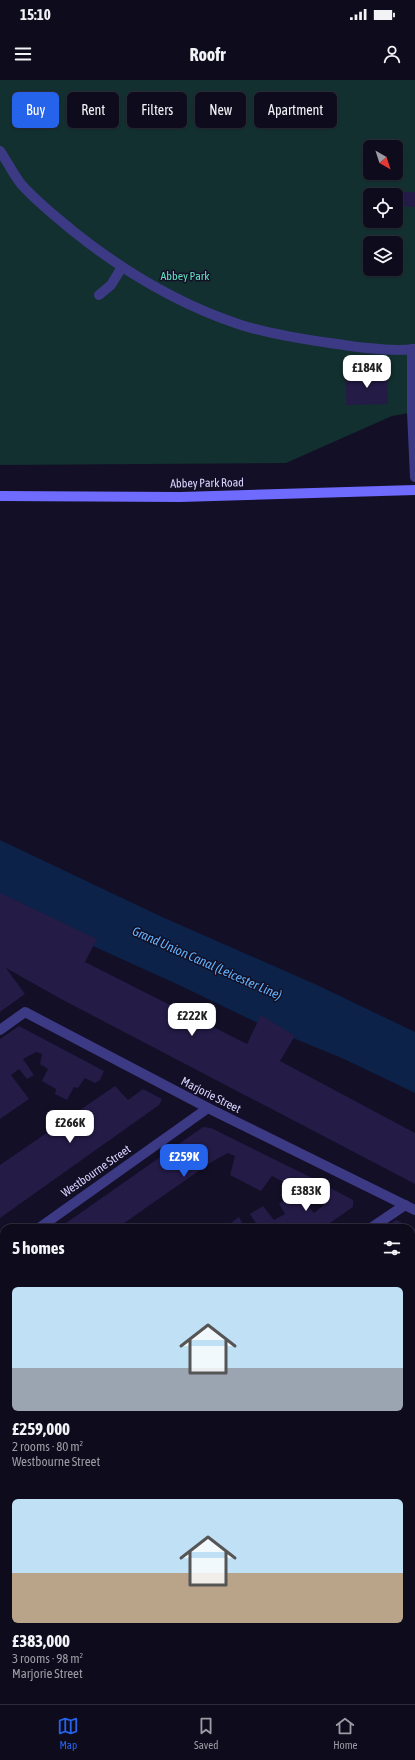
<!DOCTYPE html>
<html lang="en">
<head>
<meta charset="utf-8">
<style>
  :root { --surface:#0e0b1c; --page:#1c1929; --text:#f1f3f6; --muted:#9b9ba3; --line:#2e2b3b; --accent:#2563eb }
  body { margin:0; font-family:"Asap Condensed",sans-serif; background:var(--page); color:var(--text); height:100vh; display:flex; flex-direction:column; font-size:15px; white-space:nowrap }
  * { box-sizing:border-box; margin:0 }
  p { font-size:13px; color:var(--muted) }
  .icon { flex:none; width:22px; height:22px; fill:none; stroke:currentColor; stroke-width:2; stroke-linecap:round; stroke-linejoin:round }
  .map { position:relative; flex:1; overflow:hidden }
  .drawer { position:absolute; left:0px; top:1144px; width:415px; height:480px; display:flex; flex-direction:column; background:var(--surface); border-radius:12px 12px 0 0; box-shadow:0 1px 3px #0004,0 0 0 1px var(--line) }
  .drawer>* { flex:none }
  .guide { position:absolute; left:12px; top:12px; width:391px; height:36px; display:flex; gap:8px }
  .needle { width:26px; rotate:141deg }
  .tools { position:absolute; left:363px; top:60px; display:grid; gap:8px }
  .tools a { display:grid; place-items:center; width:40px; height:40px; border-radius:6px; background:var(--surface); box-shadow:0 1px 3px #0004,0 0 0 1px var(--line); font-size:20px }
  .price { position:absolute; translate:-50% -34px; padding:0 9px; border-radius:8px; background:#fff; color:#222; font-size:13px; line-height:26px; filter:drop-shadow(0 1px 2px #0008) }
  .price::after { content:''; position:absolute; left:50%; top:24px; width:12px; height:9px; margin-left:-6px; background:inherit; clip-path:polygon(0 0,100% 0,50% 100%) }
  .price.on { background:var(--accent); color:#fff }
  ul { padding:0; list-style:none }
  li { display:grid; align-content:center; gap:8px; height:212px; padding:0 12px }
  li span { display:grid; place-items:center; height:124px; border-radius:6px; color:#555 }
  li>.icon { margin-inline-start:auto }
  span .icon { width:72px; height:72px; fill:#fffc; stroke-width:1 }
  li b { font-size:17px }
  h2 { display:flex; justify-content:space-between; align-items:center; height:48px; padding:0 12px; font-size:17px }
  .chip { padding:0 14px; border-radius:6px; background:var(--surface); box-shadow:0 1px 3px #0004,0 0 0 1px var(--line); font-size:14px; line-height:36px }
  .chip.on { background:var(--accent); color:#fff }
  .status { display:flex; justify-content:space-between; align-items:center; height:28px; padding:0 20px; background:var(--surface); direction:ltr }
  .status svg { height:11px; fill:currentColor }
  header { display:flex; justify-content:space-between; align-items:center; height:52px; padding:0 12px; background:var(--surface); font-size:18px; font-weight:700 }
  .dock { display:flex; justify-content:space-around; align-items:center; height:56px; border-top:1px solid var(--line); background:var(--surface); font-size:11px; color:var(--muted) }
  .dock a { display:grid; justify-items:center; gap:2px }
  .dock .on { color:var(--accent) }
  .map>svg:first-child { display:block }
  .green { fill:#12302f; fill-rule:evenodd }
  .water { fill:#0c2248 }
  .building { fill:#241b47 }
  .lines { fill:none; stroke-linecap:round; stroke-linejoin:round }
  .service { stroke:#3d3a85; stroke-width:10 }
  .minor { stroke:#3d3a85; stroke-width:10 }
  .secondary { stroke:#6f6bff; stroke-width:10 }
  .labels { text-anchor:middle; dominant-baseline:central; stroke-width:3; stroke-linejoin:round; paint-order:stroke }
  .park-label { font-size:12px; fill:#5fe0c0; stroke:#130f26 }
  .street-label { font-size:12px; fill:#d9d4ff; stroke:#130f26 }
  .water-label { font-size:13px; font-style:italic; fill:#62b6ff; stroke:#130f26 }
</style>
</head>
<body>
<div class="status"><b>15:10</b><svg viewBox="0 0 49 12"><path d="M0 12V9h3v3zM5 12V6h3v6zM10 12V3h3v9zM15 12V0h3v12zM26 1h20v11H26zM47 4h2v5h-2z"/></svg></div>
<header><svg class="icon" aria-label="menu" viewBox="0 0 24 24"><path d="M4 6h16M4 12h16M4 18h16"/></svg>Roofr<svg class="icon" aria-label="person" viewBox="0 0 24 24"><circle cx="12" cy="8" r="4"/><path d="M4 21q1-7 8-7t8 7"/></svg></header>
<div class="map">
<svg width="415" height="1624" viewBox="0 0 415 1624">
  <rect width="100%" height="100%" fill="#130f26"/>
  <path class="green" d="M0,0h415v332l-23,4 -106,47 -286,2zM370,67h26v26h-26zM370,115h26v26h-26zM370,163h26v26h-26z"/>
  <polygon class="water" points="0,760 160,836 317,905 415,952 415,1013 344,979 264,946 179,905 0,824"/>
  <g class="building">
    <polygon points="389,112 415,112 415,127 396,126 396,115 389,115"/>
    <polygon points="346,293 387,293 388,324 346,325"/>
    <polygon points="0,813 97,859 85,882 247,964 261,935 295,956 280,981 415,1053 415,1104 61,919 6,888 25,914 0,932"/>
    <polygon points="19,946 104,991 100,1000 95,1003 85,998 78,1008 74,1007 67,1020 55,1014 56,1009 42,1001 48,989 40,984 42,974 36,972 23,979 34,995 27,999 19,989 11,995 29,1019 0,1039 0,959"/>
    <polygon points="115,1006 128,1020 143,1009 162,1019 159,1025 0,1138 0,1085"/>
    <polygon points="203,1047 211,1048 316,1100 312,1109 299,1101 294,1108 272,1096 261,1111 230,1095 235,1076 228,1073 213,1081 117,1148 59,1148"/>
    <polygon points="327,1106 353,1120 353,1127 323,1148 259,1148 250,1134 263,1126 274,1140 285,1134 279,1124 291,1114 299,1124 304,1121 314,1133 325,1124 318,1120"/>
    <polygon points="239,1137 245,1148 224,1148"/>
    <polygon points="396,1140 415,1149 415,1198 411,1196 411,1148 385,1148"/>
    <polygon points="4,1187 4,1226 0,1229 0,1189"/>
    <polygon points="413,1235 415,1238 415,1312 411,1314 411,1279 413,1277 411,1274 411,1237"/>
    <polygon points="3,1312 4,1371 0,1374 0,1314"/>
    <polygon points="415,1365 415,1418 411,1421 411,1368"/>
    <polygon points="0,1445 4,1451 4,1456 0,1457"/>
    <polygon points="412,1457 415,1461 415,1494 411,1489 411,1458"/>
    <polygon points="415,1495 415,1535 411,1538 411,1498"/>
    <polygon points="4,1517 4,1566 0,1567 0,1518"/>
    <polygon points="415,1585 415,1622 412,1624 360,1624 365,1620 411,1620 411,1588"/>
    <polygon points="4,1611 4,1620 120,1620 123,1624 0,1624 0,1612"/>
    <polygon points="170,1620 226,1620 229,1624 173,1624"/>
    <polygon points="251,1620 291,1620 286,1624 254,1624"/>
  </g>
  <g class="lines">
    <g class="service">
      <path d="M0,71c7,10 13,23 21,33 15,17 34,32 52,47 50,40 107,74 168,94 29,9 60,14 89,18 25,4 61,9 85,6"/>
      <polyline points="99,215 111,205 122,187"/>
      <polyline points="412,269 412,332 415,397"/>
    </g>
    <g class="minor">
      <polyline points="0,950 25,932 208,1028 415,1130"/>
      <polyline points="39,1148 208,1028"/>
      <polyline points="371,1148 405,1125"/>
      <polyline points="0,1175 4,1172"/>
      <polyline points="411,1346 415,1343"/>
      <polyline points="0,1404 4,1401"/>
      <polyline points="411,1568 415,1565"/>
      <polyline points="0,1593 4,1591"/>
      <polyline points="147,1620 150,1624"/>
      <polyline points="331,1624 336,1620"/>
    </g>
    <polyline class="secondary" points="0,416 180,417 415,410"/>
  </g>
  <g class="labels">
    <g class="park-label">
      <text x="185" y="196">Abbey Park</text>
    </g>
    <g class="street-label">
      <text transform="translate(207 403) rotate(-1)">Abbey Park Road</text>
      <text transform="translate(211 1015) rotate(27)">Marjorie Street</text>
      <text transform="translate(96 1091) rotate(-35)">Westbourne Street</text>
    </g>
    <g class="water-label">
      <text transform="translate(207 883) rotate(24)">Grand Union Canal (Leicester Line)</text>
    </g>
  </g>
</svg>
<div class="tools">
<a><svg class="needle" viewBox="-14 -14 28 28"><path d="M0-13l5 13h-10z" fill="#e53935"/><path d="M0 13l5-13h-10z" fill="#9b9ba3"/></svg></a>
<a><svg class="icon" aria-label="locate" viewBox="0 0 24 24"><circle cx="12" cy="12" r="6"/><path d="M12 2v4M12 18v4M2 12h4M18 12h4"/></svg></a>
<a><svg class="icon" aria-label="layers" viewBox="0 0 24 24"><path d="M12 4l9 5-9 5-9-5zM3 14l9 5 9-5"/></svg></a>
</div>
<b class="price" style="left:367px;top:309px">£184K</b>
<b class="price" style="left:192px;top:957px">£222K</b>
<b class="price" style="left:70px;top:1064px">£266K</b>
<b class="price on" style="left:184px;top:1098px">£259K</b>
<b class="price" style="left:306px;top:1132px">£383K</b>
<div class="guide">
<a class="chip on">Buy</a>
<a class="chip">Rent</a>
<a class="chip">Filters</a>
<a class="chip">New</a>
<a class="chip">Apartment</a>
</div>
<section class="drawer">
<h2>5 homes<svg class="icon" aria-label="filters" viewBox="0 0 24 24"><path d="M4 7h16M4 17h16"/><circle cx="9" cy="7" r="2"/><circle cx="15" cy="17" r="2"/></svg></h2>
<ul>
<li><span style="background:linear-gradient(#bfe0f5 65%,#9aa5b1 0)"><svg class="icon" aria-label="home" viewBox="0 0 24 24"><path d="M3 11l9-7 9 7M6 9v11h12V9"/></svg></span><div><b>£259,000</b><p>2 rooms · 80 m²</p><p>Westbourne Street</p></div></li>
<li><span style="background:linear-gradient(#bfe0f5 60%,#b9a48a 0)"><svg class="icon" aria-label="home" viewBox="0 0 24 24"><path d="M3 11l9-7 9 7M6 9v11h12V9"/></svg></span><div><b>£383,000</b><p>3 rooms · 98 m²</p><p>Marjorie Street</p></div></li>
</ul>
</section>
</div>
<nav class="dock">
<a class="on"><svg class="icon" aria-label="map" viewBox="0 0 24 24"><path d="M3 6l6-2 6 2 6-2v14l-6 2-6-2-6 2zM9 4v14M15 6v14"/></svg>Map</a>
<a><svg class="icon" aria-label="saved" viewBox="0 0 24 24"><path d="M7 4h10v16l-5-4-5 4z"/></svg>Saved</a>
<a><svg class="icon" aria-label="home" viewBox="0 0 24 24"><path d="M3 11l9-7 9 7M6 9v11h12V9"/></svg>Home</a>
</nav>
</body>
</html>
